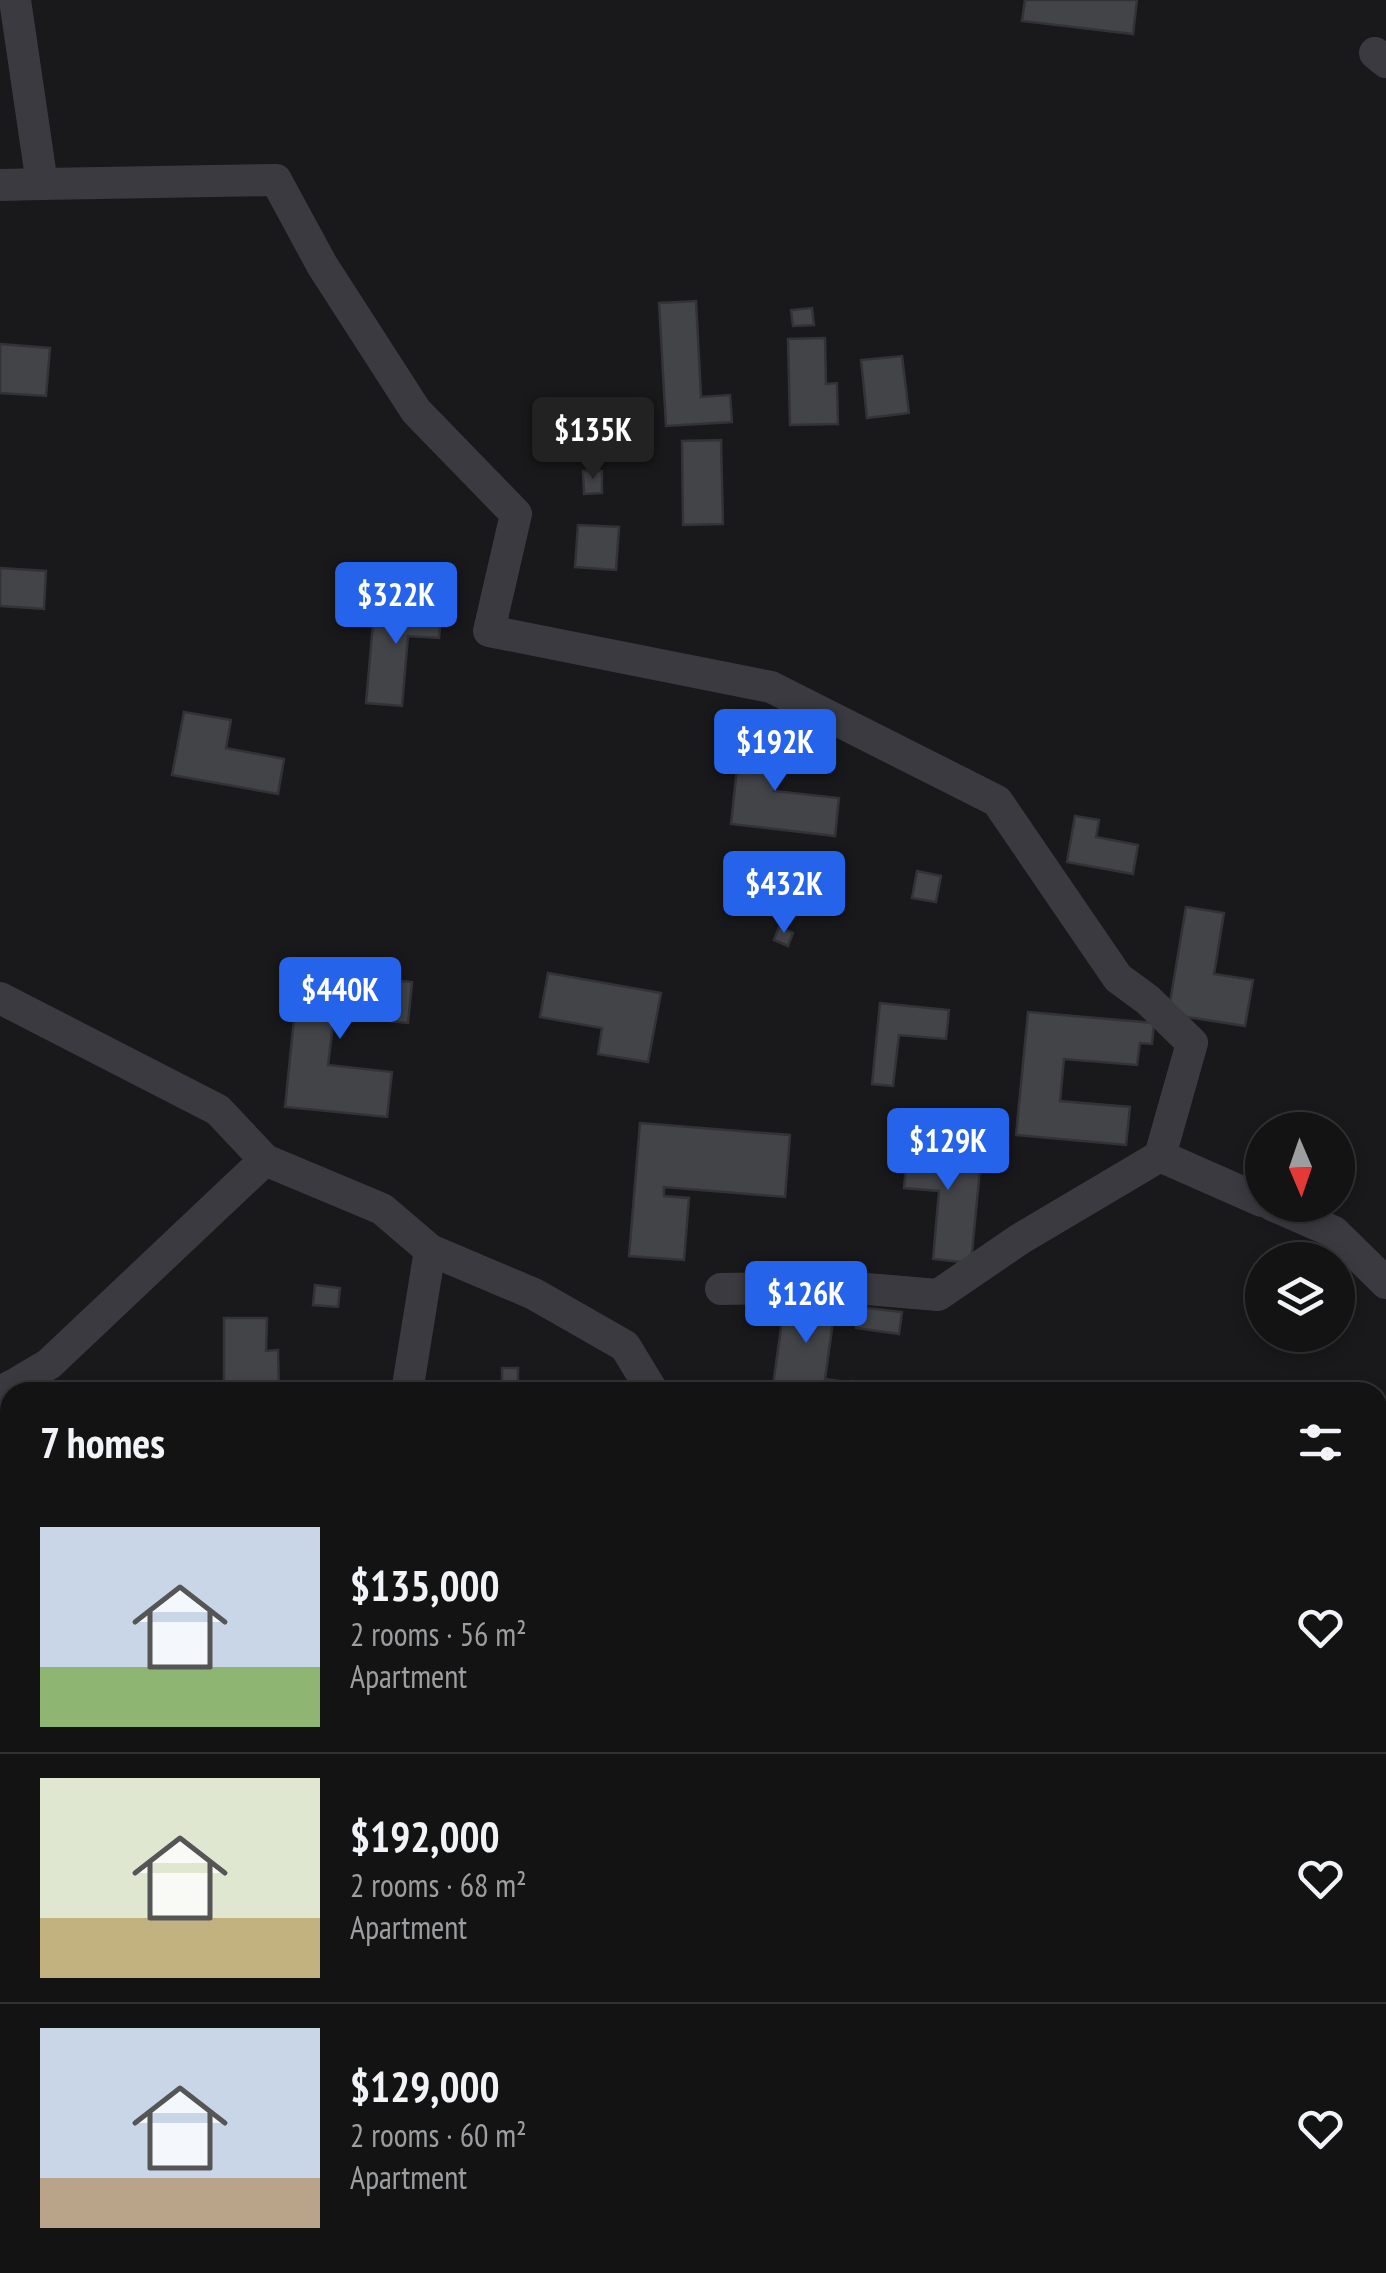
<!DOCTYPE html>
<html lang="en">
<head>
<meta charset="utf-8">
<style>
  :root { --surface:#131314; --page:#202022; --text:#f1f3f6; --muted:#9d9ea0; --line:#323234; --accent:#2563eb }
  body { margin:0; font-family:"PT Sans Narrow",sans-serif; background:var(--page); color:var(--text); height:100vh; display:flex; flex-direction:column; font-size:38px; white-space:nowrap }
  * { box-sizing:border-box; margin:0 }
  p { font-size:32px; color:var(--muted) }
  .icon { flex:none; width:55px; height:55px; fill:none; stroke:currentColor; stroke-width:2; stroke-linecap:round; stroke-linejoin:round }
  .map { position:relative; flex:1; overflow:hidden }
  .drawer { position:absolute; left:0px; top:1382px; width:1388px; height:892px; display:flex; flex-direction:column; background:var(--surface); border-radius:30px 30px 0 0; box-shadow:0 5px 15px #0003,0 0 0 2px var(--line) }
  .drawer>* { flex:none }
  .needle { width:65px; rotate:178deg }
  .controls { position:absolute; left:1245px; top:1112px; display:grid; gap:20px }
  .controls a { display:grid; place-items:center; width:110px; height:110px; border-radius:50%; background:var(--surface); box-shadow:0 5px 15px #0003,0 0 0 2px var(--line); font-size:50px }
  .price { position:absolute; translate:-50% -85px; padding:0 22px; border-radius:10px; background:var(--accent); color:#fff; font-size:32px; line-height:65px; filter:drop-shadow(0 2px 5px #0008) }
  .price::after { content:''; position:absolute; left:50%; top:60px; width:30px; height:22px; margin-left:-15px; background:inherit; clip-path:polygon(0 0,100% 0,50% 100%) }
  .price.active { background:#222; color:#fff }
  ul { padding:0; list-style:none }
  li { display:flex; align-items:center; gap:30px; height:250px; padding:0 40px }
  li+li { border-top:2px solid var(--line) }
  li span { display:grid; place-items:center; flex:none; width:280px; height:200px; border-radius:0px; color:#555 }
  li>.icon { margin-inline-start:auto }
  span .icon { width:120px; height:120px; fill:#fffc; stroke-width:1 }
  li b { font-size:42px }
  h2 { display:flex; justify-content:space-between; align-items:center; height:120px; padding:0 40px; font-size:42px }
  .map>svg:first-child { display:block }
  .building { fill:#434448; stroke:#333337; stroke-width:2.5 }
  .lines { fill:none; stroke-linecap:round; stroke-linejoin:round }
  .minor { stroke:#3a3a40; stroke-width:32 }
</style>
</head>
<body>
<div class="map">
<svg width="1386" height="2273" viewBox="0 0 1386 2273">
  <rect width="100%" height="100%" fill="#19191b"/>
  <g class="building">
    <polygon points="1025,0 1137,0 1133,34 1022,21"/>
    <polygon points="696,301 701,397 730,395 732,422 666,426 659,303"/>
    <polygon points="812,308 814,325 793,326 791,310"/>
    <polygon points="825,338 826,384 837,383 838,424 790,425 788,339"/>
    <polygon points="0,344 50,348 46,396 0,393"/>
    <polygon points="902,356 909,413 867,418 861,360"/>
    <polygon points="721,440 723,524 683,525 682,441"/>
    <polygon points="583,471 602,471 602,493 584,494"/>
    <polygon points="578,525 619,527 616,570 575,567"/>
    <polygon points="0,568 46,571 44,609 0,606"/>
    <polygon points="375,601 442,607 439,638 408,636 402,706 366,703"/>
    <polygon points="184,712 231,720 226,748 284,759 278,794 172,775"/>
    <polygon points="742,722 764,724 761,752 778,755 774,791 839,798 835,836 731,824"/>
    <polygon points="1075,816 1099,820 1096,837 1138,845 1133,874 1067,862"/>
    <polygon points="917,871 941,876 936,902 912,898"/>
    <polygon points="1186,907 1224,913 1214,974 1253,980 1245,1026 1168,1014"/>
    <polygon points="779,927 793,933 788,946 774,940"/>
    <polygon points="299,970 412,982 408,1023 334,1016 328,1065 392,1072 387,1117 285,1107"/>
    <polygon points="548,973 661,993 648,1062 598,1054 602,1028 540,1017"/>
    <polygon points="880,1003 949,1010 946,1039 899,1035 893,1086 872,1084"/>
    <polygon points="1028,1012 1154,1023 1152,1044 1140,1043 1137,1065 1064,1059 1060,1101 1130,1107 1126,1145 1016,1135"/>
    <polygon points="640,1123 790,1135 785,1197 664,1187 664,1196 689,1198 684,1260 629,1256"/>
    <polygon points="908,1141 982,1148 971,1263 933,1259 939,1191 904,1188"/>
    <polygon points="315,1285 340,1288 338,1307 313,1305"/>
    <polygon points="786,1293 836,1300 825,1379 847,1382 845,1392 772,1392"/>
    <polygon points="859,1307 902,1312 899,1334 856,1328"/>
    <polygon points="224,1318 267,1318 266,1351 278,1350 279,1392 212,1392 212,1385 224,1384"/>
    <rect x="502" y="1368" width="16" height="15"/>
    <polygon points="852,1381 933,1392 850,1392"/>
    <polygon points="1094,2265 1144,2265 1142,2273 1093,2273"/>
  </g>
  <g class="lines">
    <g class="minor">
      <polyline points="1375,53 1386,62"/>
      <polyline points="42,184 276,180 322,265 416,411 516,514 489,631 771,687 997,801 1118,978 1148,1000 1192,1043 1160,1156 1020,1239 938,1295 843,1287 721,1289"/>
      <polyline points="0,185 42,184 15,0"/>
      <polyline points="0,998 218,1110 265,1160 382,1209 430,1250 534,1294 625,1346 653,1392"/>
      <polyline points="1160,1156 1262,1201"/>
      <polyline points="1272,1205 1334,1232 1386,1283"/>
      <polyline points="407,1392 430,1250"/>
      <polyline points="0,1393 49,1364 265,1160"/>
      <polyline points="0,1445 11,1386"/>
      <polyline points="1315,2265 1316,2273"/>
      <polyline points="228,2273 230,2265"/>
    </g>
  </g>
</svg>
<div class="controls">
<a><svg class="needle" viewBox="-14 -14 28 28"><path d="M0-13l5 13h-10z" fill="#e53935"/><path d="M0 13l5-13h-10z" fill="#9d9ea0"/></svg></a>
<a><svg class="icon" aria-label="layers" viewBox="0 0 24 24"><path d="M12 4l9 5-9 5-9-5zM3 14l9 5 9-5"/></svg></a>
</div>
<b class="price active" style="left:593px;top:482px">$135K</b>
<b class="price" style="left:396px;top:647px">$322K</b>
<b class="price" style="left:775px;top:794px">$192K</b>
<b class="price" style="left:784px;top:936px">$432K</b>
<b class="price" style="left:340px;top:1042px">$440K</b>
<b class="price" style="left:948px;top:1193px">$129K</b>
<b class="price" style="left:806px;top:1346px">$126K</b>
<section class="drawer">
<h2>7 homes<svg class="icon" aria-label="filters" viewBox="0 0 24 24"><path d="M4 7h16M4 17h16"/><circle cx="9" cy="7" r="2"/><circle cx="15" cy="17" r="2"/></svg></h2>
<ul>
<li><span style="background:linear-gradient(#c9d6e8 70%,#8fb573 0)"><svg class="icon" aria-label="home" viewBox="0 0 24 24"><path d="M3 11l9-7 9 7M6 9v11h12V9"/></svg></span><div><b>$135,000</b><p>2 rooms · 56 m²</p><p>Apartment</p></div><svg class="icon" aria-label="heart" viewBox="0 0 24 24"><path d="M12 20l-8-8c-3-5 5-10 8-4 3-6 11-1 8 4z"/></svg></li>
<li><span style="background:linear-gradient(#dfe7d0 70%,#c2b280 0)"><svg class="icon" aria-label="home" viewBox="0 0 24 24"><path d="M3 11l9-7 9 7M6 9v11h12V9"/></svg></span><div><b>$192,000</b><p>2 rooms · 68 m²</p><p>Apartment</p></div><svg class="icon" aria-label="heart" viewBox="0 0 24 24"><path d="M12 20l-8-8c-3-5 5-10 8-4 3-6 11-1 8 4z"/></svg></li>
<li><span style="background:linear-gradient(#c9d6e8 75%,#b9a48a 0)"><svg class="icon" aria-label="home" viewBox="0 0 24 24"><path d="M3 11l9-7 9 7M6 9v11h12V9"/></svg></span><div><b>$129,000</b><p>2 rooms · 60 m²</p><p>Apartment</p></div><svg class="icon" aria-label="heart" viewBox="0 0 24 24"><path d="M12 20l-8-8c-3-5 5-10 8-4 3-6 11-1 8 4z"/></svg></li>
</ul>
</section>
</div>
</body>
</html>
